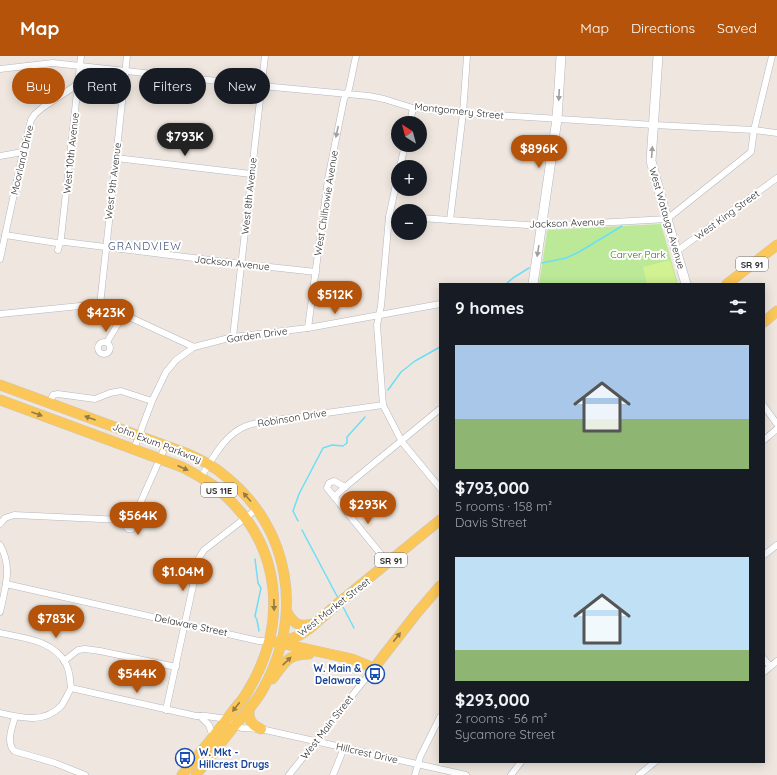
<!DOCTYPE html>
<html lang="en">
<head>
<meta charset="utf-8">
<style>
  :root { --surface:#171b24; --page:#20242c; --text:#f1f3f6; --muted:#9ea1a6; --accent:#b45309 }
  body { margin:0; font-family:Quicksand,sans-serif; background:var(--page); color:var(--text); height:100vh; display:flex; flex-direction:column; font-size:15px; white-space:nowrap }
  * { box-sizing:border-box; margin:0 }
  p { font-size:13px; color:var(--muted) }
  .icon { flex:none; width:22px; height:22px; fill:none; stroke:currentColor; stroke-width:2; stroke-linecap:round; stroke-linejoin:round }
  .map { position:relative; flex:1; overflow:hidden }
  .side { position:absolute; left:439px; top:227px; width:326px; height:480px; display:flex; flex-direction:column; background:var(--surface); border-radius:0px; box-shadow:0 2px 10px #0003 }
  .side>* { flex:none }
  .guide { position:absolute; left:12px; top:12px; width:367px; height:36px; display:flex; gap:8px }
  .needle { width:26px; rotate:324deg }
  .tools { position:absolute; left:391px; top:60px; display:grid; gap:8px }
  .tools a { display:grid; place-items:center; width:36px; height:36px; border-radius:50%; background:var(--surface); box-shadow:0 2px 10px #0003; font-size:20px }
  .price { position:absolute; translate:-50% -34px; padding:0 9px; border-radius:14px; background:var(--accent); color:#fff; font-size:13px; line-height:26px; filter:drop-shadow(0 1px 2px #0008) }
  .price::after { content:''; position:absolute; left:50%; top:24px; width:12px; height:9px; margin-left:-6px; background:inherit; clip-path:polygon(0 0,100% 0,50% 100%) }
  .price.active { background:#222; color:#fff }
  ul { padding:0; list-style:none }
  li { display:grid; align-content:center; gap:8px; height:212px; padding:0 16px }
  li span { display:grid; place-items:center; height:124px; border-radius:0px; color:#555 }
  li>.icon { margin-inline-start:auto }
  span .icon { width:72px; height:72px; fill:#fffc; stroke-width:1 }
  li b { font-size:17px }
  h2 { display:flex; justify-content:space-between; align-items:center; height:48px; padding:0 16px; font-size:17px }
  .pill { padding:0 14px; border-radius:18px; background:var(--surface); box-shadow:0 2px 10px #0003; font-size:14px; line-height:36px }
  .pill.active { background:var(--accent); color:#fff }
  header { display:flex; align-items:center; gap:24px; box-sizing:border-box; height:56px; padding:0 20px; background:var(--accent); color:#fff }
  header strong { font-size:19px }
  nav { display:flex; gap:22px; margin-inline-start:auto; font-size:14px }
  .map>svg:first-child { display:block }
  .green { fill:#bbe998 }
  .pitch { fill:#d1f193 }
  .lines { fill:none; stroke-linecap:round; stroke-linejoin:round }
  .stream { stroke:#6cdef7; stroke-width:1.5 }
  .minor-casing { stroke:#b3b7c1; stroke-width:7 }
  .secondary-casing { stroke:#b3b7c1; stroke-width:10 }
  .primary-casing { stroke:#c8c8c8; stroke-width:11 }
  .minor { stroke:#fff; stroke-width:6 }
  .secondary { stroke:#fff; stroke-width:9 }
  .primary { stroke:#fbc759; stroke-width:10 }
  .oneway { fill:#a0a0a0 }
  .oneway2 { fill:#947a43 }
  .labels { text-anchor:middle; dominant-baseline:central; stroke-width:4; stroke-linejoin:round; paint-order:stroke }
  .shield { fill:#fff; stroke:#6c6c6c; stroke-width:1 }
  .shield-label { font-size:9px; font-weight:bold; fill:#2d2d2d }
  .street-label { font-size:10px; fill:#2d2d2d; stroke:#fff }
  .park-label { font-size:10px; fill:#317216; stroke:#fff }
  .transit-label { font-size:10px; font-weight:bold; fill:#164399; stroke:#fff; text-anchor:end }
  .neighbourhood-label { font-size:11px; letter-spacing:1px; fill:#495882; stroke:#fff }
</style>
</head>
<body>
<header>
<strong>Map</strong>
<nav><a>Map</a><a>Directions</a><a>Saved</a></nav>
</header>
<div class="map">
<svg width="777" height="719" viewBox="0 0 777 719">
  <rect width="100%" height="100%" fill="#efe7df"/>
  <polygon class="green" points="661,168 678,228 539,228 547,176 548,174"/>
  <polygon class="pitch" points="670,204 677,228 647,228 643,211"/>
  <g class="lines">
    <g class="stream">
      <polyline points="542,207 566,202 579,196 622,170"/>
      <polyline points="506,228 513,222 529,212"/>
      <polyline points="388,334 401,316 415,305 440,291"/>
      <polyline points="298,465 293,455 299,438 323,392 332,389 343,390 347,387 347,381 365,361"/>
      <polyline points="302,474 338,542"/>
      <polyline points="255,503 258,527 261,532 255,560 257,564 259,575"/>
      <polyline points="342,549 354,572"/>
    </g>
    <defs>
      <g id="minor">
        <polyline points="0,13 53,7 262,30 369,40 384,43 413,52 463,57 654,69 754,74 777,77"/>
        <polyline points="410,67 413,52"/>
        <polyline points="0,100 23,96"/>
        <polyline points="116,102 251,118"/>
        <polyline points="400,111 405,89"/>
        <polyline points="398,119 389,161 381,250 377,269 383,349 402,386 440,432"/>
        <polyline points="389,161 398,161"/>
        <polyline points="420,162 542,170 667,163 751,96 754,74 772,0"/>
        <polyline points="450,164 463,57 467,0"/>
        <polyline points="5,179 57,187 65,186 242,208 316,216"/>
        <polyline points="58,194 61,182 81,0"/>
        <polyline points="677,195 777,122"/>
        <polyline points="0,203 23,96 31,64 35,58 42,52 78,28"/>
        <polyline points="100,249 127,0"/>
        <polyline points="0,258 80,250 100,249 112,253 194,291"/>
        <polyline points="308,272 328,123 344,43 349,33 356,0"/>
        <polyline points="233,281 265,0"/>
        <circle cx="104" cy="292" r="6"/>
        <polyline points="107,286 124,258"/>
        <polyline points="49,347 53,339 58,338 95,343 110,337 121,335 152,345"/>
        <polyline points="764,350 777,368"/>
        <polyline points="764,384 777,373"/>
        <polyline points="134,393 152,345 166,316 176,304 194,291 233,281 308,272 440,248"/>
        <path d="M201,421c12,-19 24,-43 45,-51 5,-2 11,-3 16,-4l121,-17"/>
        <polyline points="345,431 334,425 329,427 327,432 388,507"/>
        <polyline points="334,441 345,431 440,353"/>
        <polyline points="122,464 128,473 132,473 137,468 137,463 135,459"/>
        <polyline points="0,468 5,462 14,459 122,464 135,459 166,389"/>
        <path d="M0,489c13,23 5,43 0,67"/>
        <polyline points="764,499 777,489"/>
        <polyline points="6,528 259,585 270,585"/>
        <path d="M0,577c23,5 54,7 66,31 4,7 4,16 5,24"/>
        <polyline points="764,603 770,610"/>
        <polyline points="64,605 78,594 85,593 100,595 176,611"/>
        <polyline points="764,616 777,605"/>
        <polyline points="71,632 196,660 206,660 227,663 235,669 242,672 261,673 466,719"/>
        <polyline points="166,654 199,502 204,494 257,453"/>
        <path d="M0,657c21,5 45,11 62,-8 3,-5 6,-11 9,-17"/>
        <polyline points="200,660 209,669 213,681"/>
        <path d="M15,661c-3,11 -9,24 -1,34l41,12 30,12"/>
        <polyline points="289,719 374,612"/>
        <polyline points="333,719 344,692"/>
        <polyline points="415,719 420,701 440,661"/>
        <polyline points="511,719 521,706"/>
        <polyline points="639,719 655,706"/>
      </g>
      <g id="secondary">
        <polyline points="658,0 651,105 667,163 686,228"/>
        <polyline points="533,228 557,63 561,0"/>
      </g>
      <g id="primary">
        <polyline points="727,228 777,189"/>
        <polyline points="764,266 777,255"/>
        <path d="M0,329l188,69c13,6 26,12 37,22 66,53 79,139 38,213 -7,13 -18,25 -28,36 -13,17 -26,33 -39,50"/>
        <path d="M0,344l182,67c13,7 27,14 38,24 63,54 69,135 26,203 -3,6 -9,11 -13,17 -16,22 -34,43 -51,64"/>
        <path d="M287,556c7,13 13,15 27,12"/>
        <polyline points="275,586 352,603 374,612 416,558 440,530"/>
        <polyline points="281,587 300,579 309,573 342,544 440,464"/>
        <path d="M272,623c13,-16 15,-25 37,-25"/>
        <path d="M250,651c-3,11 1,18 11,22"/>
      </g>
    </defs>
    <use href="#minor" class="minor-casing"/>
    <use href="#secondary" class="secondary-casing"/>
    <use href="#primary" class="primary-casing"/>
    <use href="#minor" class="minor"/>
    <use href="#secondary" class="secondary"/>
    <use href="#primary" class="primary"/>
  </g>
  <defs><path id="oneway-solid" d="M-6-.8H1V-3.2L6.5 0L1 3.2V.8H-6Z"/></defs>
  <g class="oneway">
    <use href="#oneway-solid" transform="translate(559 39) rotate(93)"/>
    <use href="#oneway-solid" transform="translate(337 76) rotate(102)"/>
    <use href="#oneway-solid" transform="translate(652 96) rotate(-86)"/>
    <use href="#oneway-solid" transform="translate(538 195) rotate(99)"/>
  </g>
  <g class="oneway2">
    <use href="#oneway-solid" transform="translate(37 358) rotate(20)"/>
    <use href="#oneway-solid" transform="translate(90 362) rotate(-160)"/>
    <use href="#oneway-solid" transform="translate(183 412) rotate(25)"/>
    <use href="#oneway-solid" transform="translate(247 441) rotate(-131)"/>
    <use href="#oneway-solid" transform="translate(274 549) rotate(89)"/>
    <use href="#oneway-solid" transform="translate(397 581) rotate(-52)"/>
    <use href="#oneway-solid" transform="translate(287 605) rotate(-44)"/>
    <use href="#oneway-solid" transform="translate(236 651) rotate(128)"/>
  </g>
  <defs>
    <symbol id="bus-ring" viewBox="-11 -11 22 22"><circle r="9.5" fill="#fff" stroke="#1a4fb4" stroke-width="1.5"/><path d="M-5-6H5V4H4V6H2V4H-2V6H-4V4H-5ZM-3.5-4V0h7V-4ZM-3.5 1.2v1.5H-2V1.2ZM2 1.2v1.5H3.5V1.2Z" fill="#1a4fb4"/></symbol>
  </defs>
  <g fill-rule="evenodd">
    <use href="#bus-ring" x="364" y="607" width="22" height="22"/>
    <use href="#bus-ring" x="174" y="691" width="22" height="22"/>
  </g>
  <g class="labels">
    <g class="shield">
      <rect x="736" y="201" width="32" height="14" rx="3"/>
      <rect x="201" y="427" width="36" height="14" rx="3"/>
      <rect x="375" y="497" width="32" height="14" rx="3"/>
    </g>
    <g class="shield-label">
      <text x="752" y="208">SR 91</text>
      <text x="219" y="434">US 11E</text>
      <text x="391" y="504">SR 91</text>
    </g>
    <g class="street-label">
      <text transform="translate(459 55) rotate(6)">Montgomery Street</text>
      <text transform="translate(71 97) rotate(-84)">West 10th Avenue</text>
      <text transform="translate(22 104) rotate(-77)">Moorland Drive</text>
      <text transform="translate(113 125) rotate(-83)">West 9th Avenue</text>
      <text transform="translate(249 140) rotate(-84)">West 8th Avenue</text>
      <text transform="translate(326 147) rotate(-81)">West Chilhowie Avenue</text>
      <text transform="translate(727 159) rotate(-36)">West King Street</text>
      <text transform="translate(667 162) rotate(74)">West Watauga Avenue</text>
      <text transform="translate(567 167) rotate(-2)">Jackson Avenue</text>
      <text transform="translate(232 207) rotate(6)">Jackson Avenue</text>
      <text transform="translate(257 279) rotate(-8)">Garden Drive</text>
      <text transform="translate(292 362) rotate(-9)">Robinson Drive</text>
      <text transform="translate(157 387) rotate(21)">John Exum Parkway</text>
      <text transform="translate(334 551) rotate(-38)">West Market Street</text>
      <text transform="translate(191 569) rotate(12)">Delaware Street</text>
      <text transform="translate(327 671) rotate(-52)">West Main Street</text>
      <text transform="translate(367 697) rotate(13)">Hillcrest Drive</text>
    </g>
    <g class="park-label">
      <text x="638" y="198">Carver Park</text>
    </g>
    <g class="transit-label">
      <text x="361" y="612">W. Main &amp;<tspan x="361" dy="12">Delaware</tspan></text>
      <text x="199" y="696" text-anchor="start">W. Mkt -<tspan x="199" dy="12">Hillcrest Drugs</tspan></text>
    </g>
    <g class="neighbourhood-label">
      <text x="145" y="190">GRANDVIEW</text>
    </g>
  </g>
</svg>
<div class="tools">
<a><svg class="needle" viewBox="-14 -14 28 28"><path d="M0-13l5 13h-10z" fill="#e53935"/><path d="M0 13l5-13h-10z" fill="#9ea1a6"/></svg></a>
<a>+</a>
<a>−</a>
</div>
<b class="price active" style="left:185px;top:101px">$793K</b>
<b class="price" style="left:539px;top:113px">$896K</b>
<b class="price" style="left:335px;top:259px">$512K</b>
<b class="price" style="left:106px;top:277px">$423K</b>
<b class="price" style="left:368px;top:469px">$293K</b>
<b class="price" style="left:138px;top:480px">$564K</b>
<b class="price" style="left:183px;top:536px">$1.04M</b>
<b class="price" style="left:56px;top:583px">$783K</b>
<b class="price" style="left:137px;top:638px">$544K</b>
<div class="guide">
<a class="pill active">Buy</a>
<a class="pill">Rent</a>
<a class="pill">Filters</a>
<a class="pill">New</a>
</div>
<section class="side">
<h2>9 homes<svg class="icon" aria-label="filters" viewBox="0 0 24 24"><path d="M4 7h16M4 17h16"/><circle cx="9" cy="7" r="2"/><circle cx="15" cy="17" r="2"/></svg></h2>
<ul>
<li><span style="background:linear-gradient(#a9c7e8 60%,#8fb573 0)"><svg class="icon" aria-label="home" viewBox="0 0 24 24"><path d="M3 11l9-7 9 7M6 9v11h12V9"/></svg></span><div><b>$793,000</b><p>5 rooms · 158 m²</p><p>Davis Street</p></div></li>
<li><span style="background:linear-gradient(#bfe0f5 75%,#8fb573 0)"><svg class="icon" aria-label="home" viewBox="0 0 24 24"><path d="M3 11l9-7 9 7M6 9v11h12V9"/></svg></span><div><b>$293,000</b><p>2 rooms · 56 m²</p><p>Sycamore Street</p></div></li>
</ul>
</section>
</div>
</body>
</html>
